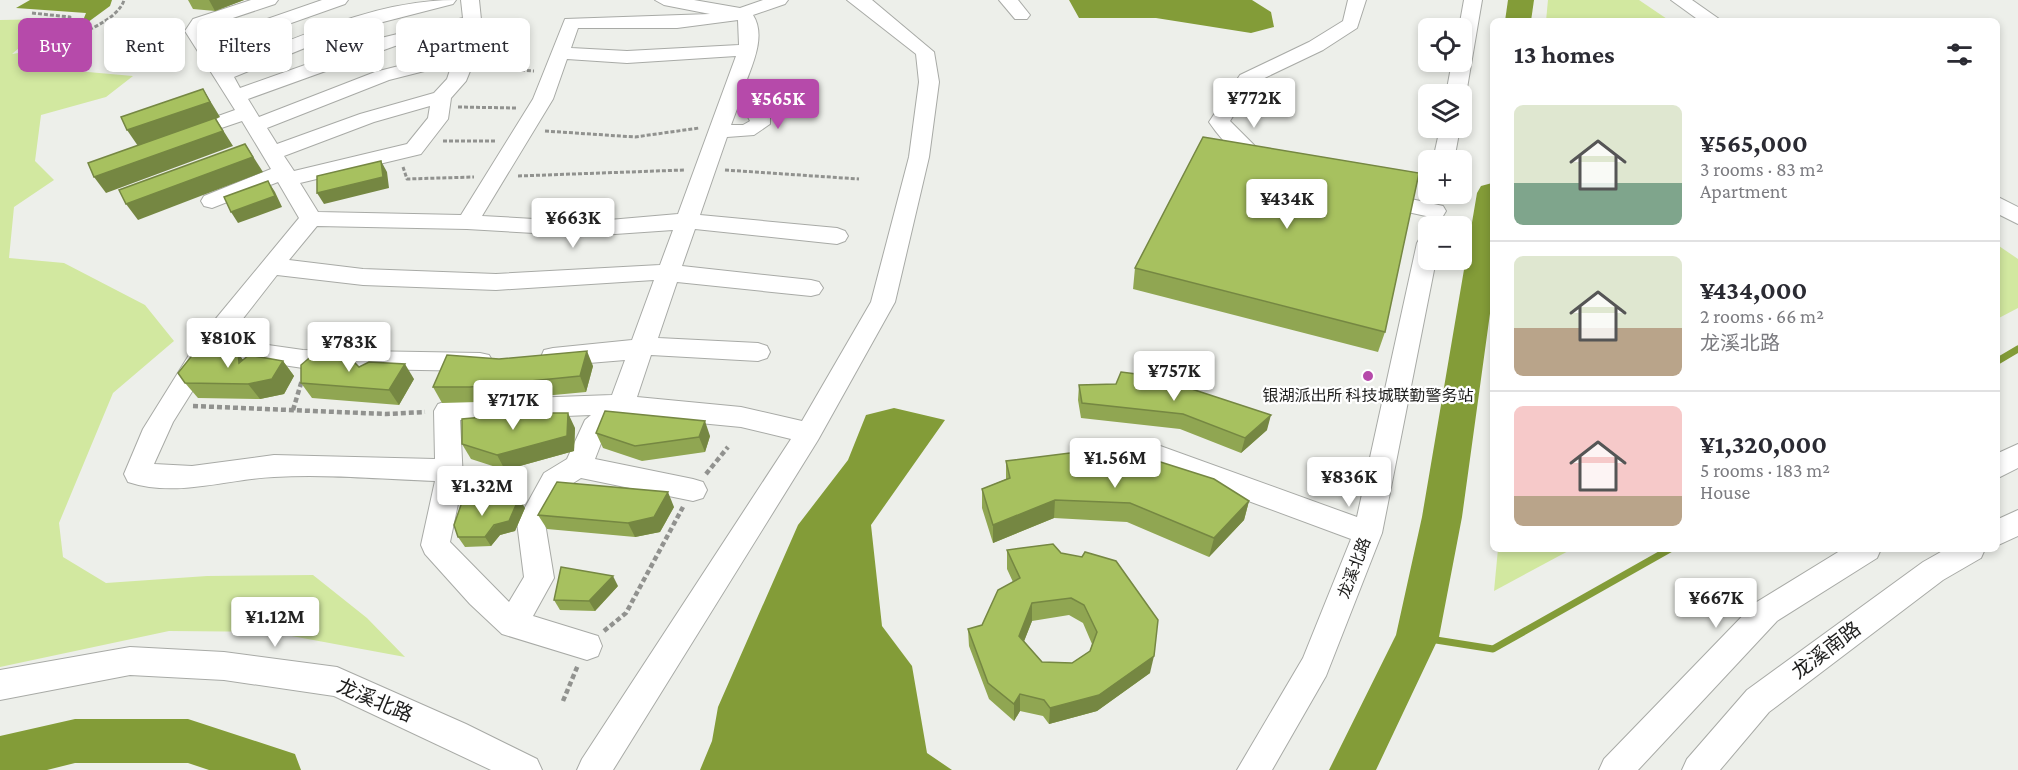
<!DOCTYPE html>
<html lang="en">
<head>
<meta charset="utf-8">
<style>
  :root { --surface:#fff; --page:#f2f2f3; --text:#2b2b33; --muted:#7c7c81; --line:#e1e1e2; --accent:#b64aaa }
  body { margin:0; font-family:"Crimson Pro","Noto Sans SC",serif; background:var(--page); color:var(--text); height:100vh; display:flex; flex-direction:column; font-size:22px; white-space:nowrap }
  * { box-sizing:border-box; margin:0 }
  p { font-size:20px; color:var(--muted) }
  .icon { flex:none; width:33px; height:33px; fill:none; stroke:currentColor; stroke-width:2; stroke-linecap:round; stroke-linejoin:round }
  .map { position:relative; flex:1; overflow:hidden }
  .details { position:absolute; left:1490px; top:18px; width:510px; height:534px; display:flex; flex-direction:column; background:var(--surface); border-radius:9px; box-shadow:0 3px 9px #0003 }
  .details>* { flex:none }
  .guide { position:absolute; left:18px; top:18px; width:570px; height:54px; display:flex; gap:12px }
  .controls { position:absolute; left:1418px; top:18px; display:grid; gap:12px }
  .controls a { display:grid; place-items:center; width:54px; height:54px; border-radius:9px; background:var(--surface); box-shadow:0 3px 9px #0003; font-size:30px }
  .price { position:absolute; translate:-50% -51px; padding:0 14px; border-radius:6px; background:#fff; color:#222; font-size:20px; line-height:39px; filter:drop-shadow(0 2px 3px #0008) }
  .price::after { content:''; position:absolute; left:50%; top:36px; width:18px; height:14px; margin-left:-9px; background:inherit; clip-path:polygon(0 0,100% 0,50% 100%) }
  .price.selected { background:var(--accent); color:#fff }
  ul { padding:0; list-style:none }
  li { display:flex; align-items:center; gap:18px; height:150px; padding:0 24px }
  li+li { border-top:2px solid var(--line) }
  li span { display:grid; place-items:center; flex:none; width:168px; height:120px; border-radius:9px; color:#555 }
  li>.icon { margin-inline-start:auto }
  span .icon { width:72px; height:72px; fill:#fffc; stroke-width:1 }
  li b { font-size:26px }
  h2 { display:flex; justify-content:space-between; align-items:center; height:72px; padding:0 24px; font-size:26px }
  .chip { padding:0 21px; border-radius:9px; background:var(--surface); box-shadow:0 3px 9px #0003; font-size:21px; line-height:54px }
  .chip.selected { background:var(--accent); color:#fff }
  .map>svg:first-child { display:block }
  .green { fill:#d2e8a0 }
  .water { fill:#839c38 }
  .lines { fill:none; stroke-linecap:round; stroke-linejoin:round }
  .stream { stroke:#839c38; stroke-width:7 }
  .river { fill:#839c38; fill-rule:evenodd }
  .minor-casing { stroke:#a8aaa6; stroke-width:2 }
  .path-far1 { stroke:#91928f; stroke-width:3; stroke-dasharray:4 2; stroke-linecap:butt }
  .path { stroke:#91928f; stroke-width:4.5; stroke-dasharray:5 3; stroke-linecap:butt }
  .minor { fill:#fff; fill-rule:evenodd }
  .wall { fill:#90a652; fill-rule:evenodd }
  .shaded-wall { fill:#758742 }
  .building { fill:#a7c15f; stroke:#758742; stroke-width:1.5; fill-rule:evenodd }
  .poi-dot { fill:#b64aaa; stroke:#fff; stroke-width:2 }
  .labels { text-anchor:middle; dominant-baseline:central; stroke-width:4.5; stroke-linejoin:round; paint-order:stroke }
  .poi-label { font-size:16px; fill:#1e1e1d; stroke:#fff }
  .street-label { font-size:16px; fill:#1e1e1d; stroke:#fff }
  .near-street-label { font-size:20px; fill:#1e1e1d; stroke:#fff }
</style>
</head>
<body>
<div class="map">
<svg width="2018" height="770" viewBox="0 0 2018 770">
  <rect width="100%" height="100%" fill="#edefea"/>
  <g class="green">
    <polygon points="1548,0 1639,0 1670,21 1546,21"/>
    <polygon points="53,19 12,54 56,47 54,69 133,76 106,97 41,115 35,161 54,180 14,207 9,258 64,263 145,305 174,341 113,393 59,523 63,557 106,583 207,576 313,575 367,618 405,657 270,632 169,631 0,667 0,20"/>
    <polygon points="1996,244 2018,259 2018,308 1997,319"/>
    <polygon points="1498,549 1572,549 1494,591"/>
  </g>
  <g class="water">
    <polygon points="30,0 112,0 110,6 80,28 86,13 16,8"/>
    <polygon points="1069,0 1252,0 1271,12 1274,27 1251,33 1156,18 1079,18"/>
    <polygon points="894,408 945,420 871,525 882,626 912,666 927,753 952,770 700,770 712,741 718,707 798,525 848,460 866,415"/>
  </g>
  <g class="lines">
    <g class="stream">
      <polyline points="1996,362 2018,349"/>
      <polyline points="1417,637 1493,649 1670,549"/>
    </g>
    <g class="river">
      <polygon points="1508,0 1534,0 1531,21 1505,21"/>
      <polygon points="1492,183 1492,299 1462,517 1439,637 1376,770 1329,770 1396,635 1422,517 1477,193 1481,186"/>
      <polygon points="75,719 188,719 295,754 301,770 209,770 188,763 75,763 47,770 0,770 0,736"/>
    </g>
    <defs>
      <g id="minor">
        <path d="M251,0h27l-3,4 -69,23 -3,4 6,8 113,-39h26l-3,4 -130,46 11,16c73,-29 150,-66 230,-66l-3,4 -109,28 -110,45 6,11 141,-50 82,-20 -2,-18h18l4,39 -17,42 -15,17 -3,21 -27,35 -121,29 18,29 143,3 72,-116 32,-80 145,-5 -46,-9 -9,-5h39l46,8 23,-8h25l-3,4 -32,11c13,20 0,48 -7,67l24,35v7l-16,11 -27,2 -27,78 137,13 8,3 3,5 -3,5 -8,3 -142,-15 -13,37 129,14 8,2 4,6 -4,6 -8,2 -134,-14 -19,56 100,5 9,3 3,6 -3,6 -9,3 -107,-6 -14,42 104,10 61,14 69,-119 38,-145 10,-75 -3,-28 -69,-54h25l62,52 5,30 -10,75 -34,145 -77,138 -205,330h-36l5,-11 209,-320 -50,-12 -114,-11 -22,17 -10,26 98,20 10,3 4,8 -4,8 -10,3 -112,-23 -17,11 -19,34 9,55 -21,38 65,20 4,10 -4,10 -11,4 -85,-26 -32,-30 -45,-50 -4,-9 14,-64c-53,-2 -108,-7 -161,-4 -48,2 -98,21 -146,5l-4,-8 19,-45 56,-90 100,-121 -21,-36 -66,26 -8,-2 -3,-5 3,-5 67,-27 -29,-48 -56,19 -7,-2 -3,-4 3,-4 56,-20 -50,-79 8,-12zM738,20l1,25 -112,6 -56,-3 7,-20h99zM464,29l1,10 -7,12 -83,21 -116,45 -11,-18 147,-53zM736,56l-58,158 -92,8 -104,-6 71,-117 14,-40 60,4zM452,64l-5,15 -13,14 -74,21 -83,30 -10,-16 122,-48zM740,101l10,20 -7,4h-12zM430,106l-2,12 -21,26 -113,27 -10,-15 90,-34zM317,226l150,3 119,7 87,-6 -13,35 -164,9 -133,-5 -74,-9zM277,275l86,10 133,5 158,-10 -22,60 -79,8 -9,2 -3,7 3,7 9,2 72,-6 -13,35 -165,6 -9,3 -4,7 1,48 -161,-4 -82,11 -38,-2 19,-42 42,-67 88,13 177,3 9,-2 4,-7 -4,-7 -9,-2 -177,-3 -76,-11zM591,415l-6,5 -18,39 -23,14 -27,49 7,55 -15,25 -59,-60 13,-62 -3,-60z"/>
        <polygon points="999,0 1018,0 1030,15 1027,19 1015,19"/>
        <path d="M1348,0h18l-9,28 -34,22 -69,33 -24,38 35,35 9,3 4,5 -4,5c-22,6 -53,-29 -65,-47l31,-47 69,-33 34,-21z"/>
        <polygon points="1464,0 1482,0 1466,94 1461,99 1461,94 1446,94 1452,62 1461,62 1461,28 1459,28"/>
        <polygon points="1671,0 1692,0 1722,21 1700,21"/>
        <polygon points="1440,128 1460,128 1454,160 1433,160"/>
        <polygon points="1379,192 1443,206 1446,211 1443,216 1435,218 1371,204 1368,199 1371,194"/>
        <polygon points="1996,196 2018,207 2018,224 1996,213"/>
        <polygon points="1428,235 1428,260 1436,260 1382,533 1326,676 1272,770 1237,770 1303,658 1351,539 1143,462 1139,454 1143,446 1152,443 1357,517 1417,243 1420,238"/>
        <polygon points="2018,444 2018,468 1996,479 1996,454"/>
        <polygon points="2018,510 2018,536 1996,546 1996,520"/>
        <polygon points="1843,549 1881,549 1877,558 1777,621 1638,770 1599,770 1604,759 1755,603"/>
        <polygon points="1946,549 1985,549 1981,558 1943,580 1769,712 1720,770 1682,770 1687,759 1747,690 1923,562"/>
        <polygon points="130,647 224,652 337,667 466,724 537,759 542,770 491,770 334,696 224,680 130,675 0,700 0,670"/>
      </g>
    </defs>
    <use href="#minor" class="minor-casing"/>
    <g class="path-far1">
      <path d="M32,13l38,4 -7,5 -5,16c19,0 61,-19 66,-38"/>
      <polyline points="479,68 534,71"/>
      <polyline points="458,107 516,108"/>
      <polyline points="545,131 635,137 699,128"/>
      <polyline points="443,141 495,141"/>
      <polyline points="403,167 407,179 474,177"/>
      <polyline points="725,170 859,179"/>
      <polyline points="518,176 684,170"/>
    </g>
    <g class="path">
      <polyline points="193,406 386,414 425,412"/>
      <polyline points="293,410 302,380"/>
      <polyline points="706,474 728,447"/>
      <polyline points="471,489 527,488"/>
      <polyline points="604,631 626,613 683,507"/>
      <polyline points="563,701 578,665"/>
    </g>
    <use href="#minor" class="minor"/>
  </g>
  <g class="wall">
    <polygon points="188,0 244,0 215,11 193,9"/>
    <polygon points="1135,268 1385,332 1378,352 1133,289"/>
    <polygon points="243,360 283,361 294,376 284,394 260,399 198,398 185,383"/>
    <polygon points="593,366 586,392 478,402 442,403 433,387"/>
    <polygon points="359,367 414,379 399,405 312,398 301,383"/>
    <polygon points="1079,385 1267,430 1241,453 1180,429 1081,418 1078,400"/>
    <polygon points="512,419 575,428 574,451 505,470 471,459 462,444"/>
    <polygon points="596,433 710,436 705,452 642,461 603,448"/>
    <polygon points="1006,461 1249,501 1244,520 1209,557 1127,522 1054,518 993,543 982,508 982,489 1006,479"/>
    <polygon points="674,507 660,532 635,537 547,529 538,515"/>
    <polygon points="525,508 515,531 500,535 491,546 465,547 458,537"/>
    <path d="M1053,544l97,129 -53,38 -48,13 -6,-8 -23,-5 -6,10 -25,-22 -20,-53 -1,-17 14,-4 31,-43 -6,-13v-19zM1069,615l14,8 9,21 -2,7 -18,12 -30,-1 -18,-21 8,-20z"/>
    <polygon points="618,586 595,611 560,610 554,600"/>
  </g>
  <g class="shaded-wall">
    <polygon points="209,0 244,0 215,11"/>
    <polygon points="203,89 220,117 216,119 233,146 106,193 94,177 138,146 127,130"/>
    <polygon points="245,144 263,172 138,220 126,204"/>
    <polygon points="381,161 387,172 389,188 324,204 317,193"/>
    <polygon points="268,181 275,192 282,207 238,223 231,212"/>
    <polygon points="587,351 593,366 586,392 580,376"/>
    <polygon points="238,353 250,369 239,363"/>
    <polygon points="283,361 294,376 284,394 260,399 248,384"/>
    <polygon points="405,364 414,379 399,405 389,390"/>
    <polygon points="568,413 575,428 574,451 505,470 497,455"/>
    <polygon points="1271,415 1267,430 1241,453 1245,438"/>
    <polygon points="705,421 710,436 705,452 699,437"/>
    <polygon points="668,492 674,507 660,532 635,537 628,523"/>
    <polygon points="519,498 525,508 515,531 500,535 491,546 485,537"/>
    <polygon points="1055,500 1054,518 993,543 993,525"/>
    <polygon points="1249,501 1244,520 1209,557 1214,538"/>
    <polygon points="613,576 618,586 595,611 589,601"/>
    <polygon points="1032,603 1032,621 1019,654 1019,636"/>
    <polygon points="1154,656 1150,673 1097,711 1049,724 1050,708"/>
    <polygon points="1020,694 1020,711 1014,721 1014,704"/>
  </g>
  <g class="building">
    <polygon points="203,89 210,102 127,130 121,117"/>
    <polygon points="215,118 223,131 94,177 88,163"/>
    <polygon points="1203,137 1419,173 1385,332 1135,268"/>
    <polygon points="245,144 253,157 126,204 119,190"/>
    <polygon points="381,161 383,177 317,193 317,176"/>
    <polygon points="268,181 275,196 231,212 224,197"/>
    <polygon points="587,351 580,376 470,387 433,387 447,355 499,359"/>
    <polygon points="194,353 238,353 239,363 249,355 283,361 272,379 248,384 185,383 178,373"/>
    <polygon points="315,353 354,362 359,367 369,362 405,364 389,390 301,383 301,365"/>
    <polygon points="1121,372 1152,376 1271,415 1245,438 1183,414 1082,403 1079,385 1116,384"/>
    <polygon points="605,411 705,421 699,437 635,446 596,433"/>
    <polygon points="528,413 568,413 567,436 497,455 462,444 462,419 505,415 512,419"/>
    <polygon points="1070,453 1148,458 1214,479 1249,501 1214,538 1130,503 1055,500 993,525 982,489 1010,478 1006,461"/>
    <polygon points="557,482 668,492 654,517 628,523 538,515"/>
    <polygon points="519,498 509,521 494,525 485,537 458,537 454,525 462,502 489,504"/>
    <path d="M1053,544l8,9 21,4 3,-5 31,9 42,59 -4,36 -55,39 -49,13 -6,-8 -24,-6 -6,10 -26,-21 -20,-54 14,-4 16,-35 22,-12 -13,-28zM1071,598l13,7 13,27 -7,19 -18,12 -30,-1 -23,-26 13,-33z"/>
    <polygon points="561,567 613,576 589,601 554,600"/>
  </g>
  <circle class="poi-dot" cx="1368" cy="376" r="6"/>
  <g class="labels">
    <g class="poi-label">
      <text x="1368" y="395">银湖派出所 科技城联勤警务站</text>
    </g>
    <g class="street-label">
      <text transform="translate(1354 568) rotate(-69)">龙溪北路</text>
    </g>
    <g class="near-street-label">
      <text transform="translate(1826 650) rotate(-37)">龙溪南路</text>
      <text transform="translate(375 700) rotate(23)">龙溪北路</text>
    </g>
  </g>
</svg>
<div class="controls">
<a><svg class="icon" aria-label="locate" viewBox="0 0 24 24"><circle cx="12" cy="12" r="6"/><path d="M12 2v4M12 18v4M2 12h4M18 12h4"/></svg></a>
<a><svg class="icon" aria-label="layers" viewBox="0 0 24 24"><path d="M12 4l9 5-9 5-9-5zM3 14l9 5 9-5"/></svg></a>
<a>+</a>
<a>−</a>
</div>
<b class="price" style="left:1254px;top:129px">¥772K</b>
<b class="price selected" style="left:778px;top:130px">¥565K</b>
<b class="price" style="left:1287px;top:230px">¥434K</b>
<b class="price" style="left:573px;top:249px">¥663K</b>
<b class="price" style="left:228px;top:369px">¥810K</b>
<b class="price" style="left:349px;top:373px">¥783K</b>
<b class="price" style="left:1174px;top:402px">¥757K</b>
<b class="price" style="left:513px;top:431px">¥717K</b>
<b class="price" style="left:1115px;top:489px">¥1.56M</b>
<b class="price" style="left:1349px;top:508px">¥836K</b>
<b class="price" style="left:482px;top:517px">¥1.32M</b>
<b class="price" style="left:1716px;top:629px">¥667K</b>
<b class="price" style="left:275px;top:648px">¥1.12M</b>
<div class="guide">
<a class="chip selected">Buy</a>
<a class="chip">Rent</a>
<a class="chip">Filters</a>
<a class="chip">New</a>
<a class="chip">Apartment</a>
</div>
<section class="details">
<h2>13 homes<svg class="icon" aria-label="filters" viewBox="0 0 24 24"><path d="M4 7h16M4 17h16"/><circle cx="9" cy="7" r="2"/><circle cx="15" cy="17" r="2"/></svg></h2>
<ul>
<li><span style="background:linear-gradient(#dfe7d0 65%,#7fa58c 0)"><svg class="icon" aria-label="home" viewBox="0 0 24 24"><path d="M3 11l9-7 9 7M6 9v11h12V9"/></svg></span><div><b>¥565,000</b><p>3 rooms · 83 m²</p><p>Apartment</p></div></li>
<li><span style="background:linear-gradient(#dfe7d0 60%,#b9a48a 0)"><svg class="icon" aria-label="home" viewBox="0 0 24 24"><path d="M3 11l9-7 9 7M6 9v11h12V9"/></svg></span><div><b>¥434,000</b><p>2 rooms · 66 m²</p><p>龙溪北路</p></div></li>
<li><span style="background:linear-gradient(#f6c9c9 75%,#b9a48a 0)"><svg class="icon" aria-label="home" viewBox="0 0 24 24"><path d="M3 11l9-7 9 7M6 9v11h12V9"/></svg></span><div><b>¥1,320,000</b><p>5 rooms · 183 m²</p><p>House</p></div></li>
</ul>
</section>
</div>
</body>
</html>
